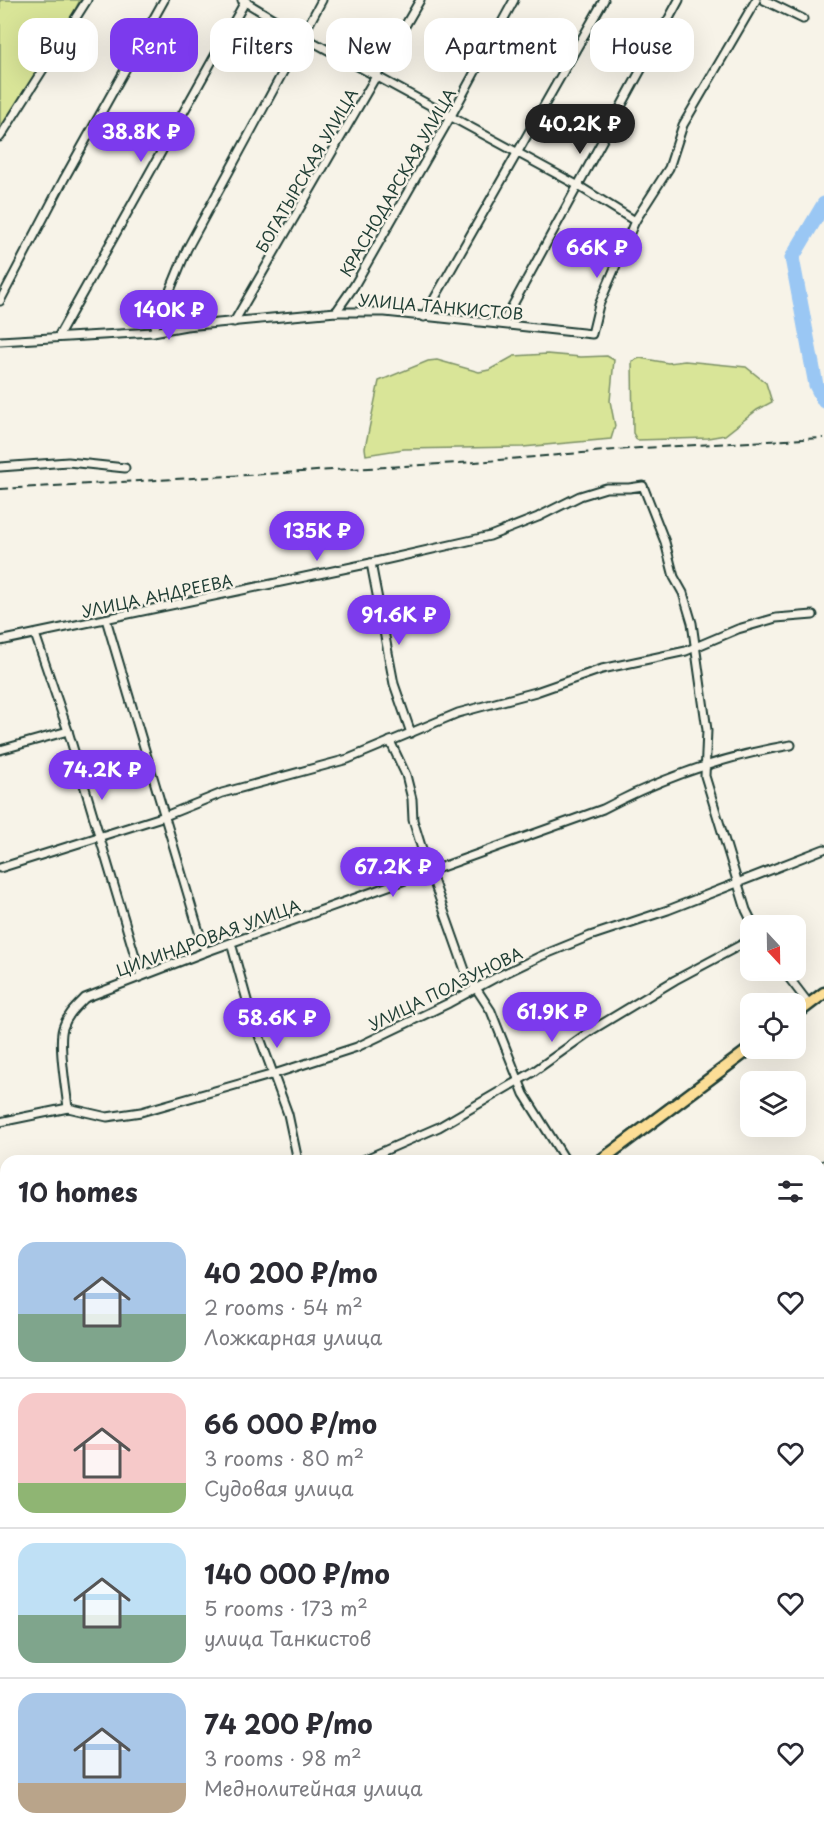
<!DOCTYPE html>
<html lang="en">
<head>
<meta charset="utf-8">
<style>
  :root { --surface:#fff; --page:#f7f7f7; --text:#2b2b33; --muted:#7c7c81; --line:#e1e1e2; --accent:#7c3aed }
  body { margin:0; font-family:"Playpen Sans",sans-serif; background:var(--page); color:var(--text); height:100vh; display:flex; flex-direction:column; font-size:22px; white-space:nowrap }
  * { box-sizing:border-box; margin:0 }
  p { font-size:20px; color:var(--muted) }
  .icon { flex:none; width:33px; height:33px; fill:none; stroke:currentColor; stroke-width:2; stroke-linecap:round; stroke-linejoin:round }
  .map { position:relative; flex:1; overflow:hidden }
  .drawer { position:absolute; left:0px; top:1155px; width:825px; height:686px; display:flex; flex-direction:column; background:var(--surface); border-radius:18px 18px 0 0; box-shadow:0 6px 24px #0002 }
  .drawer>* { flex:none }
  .banner { position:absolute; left:18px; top:18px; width:789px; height:54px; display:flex; gap:12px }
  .needle { width:39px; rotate:158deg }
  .tools { position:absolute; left:740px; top:915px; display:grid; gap:12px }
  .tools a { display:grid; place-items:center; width:66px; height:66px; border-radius:12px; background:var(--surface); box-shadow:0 6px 24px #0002; font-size:30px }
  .price { position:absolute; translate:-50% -51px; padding:0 14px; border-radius:21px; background:var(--accent); color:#fff; font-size:20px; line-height:39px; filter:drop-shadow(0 2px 3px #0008) }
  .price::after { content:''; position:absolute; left:50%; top:36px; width:18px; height:14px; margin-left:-9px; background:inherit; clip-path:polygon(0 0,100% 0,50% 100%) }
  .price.current { background:#222; color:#fff }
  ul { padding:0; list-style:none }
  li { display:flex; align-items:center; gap:18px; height:150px; padding:0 18px }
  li+li { border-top:2px solid var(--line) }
  li span { display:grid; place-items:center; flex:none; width:168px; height:120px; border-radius:18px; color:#555 }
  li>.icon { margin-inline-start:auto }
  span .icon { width:72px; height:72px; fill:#fffc; stroke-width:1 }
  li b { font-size:26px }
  h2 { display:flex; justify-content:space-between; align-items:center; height:72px; padding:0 18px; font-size:26px }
  .chip { padding:0 21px; border-radius:18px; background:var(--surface); box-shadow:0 6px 24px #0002; font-size:21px; line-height:54px }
  .chip.current { background:var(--accent); color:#fff }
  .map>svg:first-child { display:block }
  .green { fill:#d9e598; stroke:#7c9166; stroke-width:1.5 }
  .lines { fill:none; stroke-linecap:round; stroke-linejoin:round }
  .river { stroke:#9ac7f4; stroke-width:15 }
  .minor-casing { stroke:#1f3d34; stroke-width:11 }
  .primary-casing { stroke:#1f3d34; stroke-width:15 }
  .minor { stroke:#f7f3e8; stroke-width:7 }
  .primary { stroke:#fcde96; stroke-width:10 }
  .rail { stroke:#1f3d34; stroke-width:2; stroke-dasharray:9 4.5; stroke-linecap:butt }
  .labels { text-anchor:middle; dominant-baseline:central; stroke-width:5; stroke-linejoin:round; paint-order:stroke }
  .street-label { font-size:16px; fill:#1f3d34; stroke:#f7f3e8 }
</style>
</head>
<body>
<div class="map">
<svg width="824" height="1840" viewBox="0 0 824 1840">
  <rect width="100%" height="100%" fill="#f7f3e8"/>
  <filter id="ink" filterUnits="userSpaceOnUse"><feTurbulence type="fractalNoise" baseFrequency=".0167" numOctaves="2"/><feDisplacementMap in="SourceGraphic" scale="12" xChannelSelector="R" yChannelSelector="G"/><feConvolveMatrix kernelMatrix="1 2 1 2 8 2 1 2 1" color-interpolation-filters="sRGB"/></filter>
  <g filter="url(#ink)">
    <g class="green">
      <polygon points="0,0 80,0 43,72 0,137"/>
      <polygon points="547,354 581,357 607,356 614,360 610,401 615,426 611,439 523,447 404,449 366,455 365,448 379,381 428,361 437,360 479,372 489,370 514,356"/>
      <polygon points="640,358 668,363 685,361 746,367 766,383 772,402 757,410 725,435 708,438 637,440 633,433 632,361"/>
      <polygon points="824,1475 824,1677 823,1677 819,1676 819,1477"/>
      <polygon points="505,1835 505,1834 811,1835 807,1840 492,1840"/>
    </g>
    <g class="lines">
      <g class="river">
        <polyline points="824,204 792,258 816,385 824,401"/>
        <polyline points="819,1586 824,1579"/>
        <polyline points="476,1840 482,1834"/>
      </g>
      <defs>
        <g id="minor">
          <polyline points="764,0 803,19"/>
          <polyline points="0,137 87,0"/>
          <polyline points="635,221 669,168 683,125 756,0"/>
          <polyline points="0,301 64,179 164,0"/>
          <polyline points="336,312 354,286 451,116 514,0"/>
          <polyline points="424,317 604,0"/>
          <polyline points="234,322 420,0"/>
          <polyline points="503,323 679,0"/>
          <polyline points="153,332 187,249 322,0"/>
          <polyline points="58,337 246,0"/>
          <polyline points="0,341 153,332 186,326 336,312 385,312 592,334 599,305 635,221 577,185 302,36 242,0"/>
          <polyline points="0,467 68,462 125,468"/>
          <polyline points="371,563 394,684 411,733"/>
          <polyline points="106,619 205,952"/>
          <polyline points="35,634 68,731 141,976"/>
          <polyline points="0,641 371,563 490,536 538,517 580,496 606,488 629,488 643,486 665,542 674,577 683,593 692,623 707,730 705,776 746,910 754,926"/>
          <polyline points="390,741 406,775 412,799 413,820 421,846 466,973 491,1011 524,1094 566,1161"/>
          <polyline points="0,750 68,731"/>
          <polyline points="0,868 165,816 222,793 348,759 458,713 536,692 602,669 686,651 738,629 776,618 813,615"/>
          <polyline points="231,943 250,1011 288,1114 298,1161"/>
          <polyline points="783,970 809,1004"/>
          <path d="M68,1108c-2,-19 -10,-64 -5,-80 4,-13 13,-21 22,-30l120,-46 398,-143c58,-31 123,-53 188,-64"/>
          <polyline points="0,1122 68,1108 107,1117 141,1112 274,1074 357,1047 449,1003 497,977 541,956 590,936 668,910 824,849"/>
          <polyline points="361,1161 439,1127 533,1072 592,1030 675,980 750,940"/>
          <polyline points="819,1169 824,1165"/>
          <polyline points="0,1247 6,1246"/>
          <polyline points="819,1304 824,1301"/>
          <polyline points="819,1423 824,1419"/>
          <polyline points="0,1513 6,1512"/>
          <polyline points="0,1618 6,1617"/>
        </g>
        <g id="primary">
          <polyline points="795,1015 824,993"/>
          <polyline points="600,1161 751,1048"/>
          <polyline points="0,1381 6,1380"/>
        </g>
      </defs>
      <use href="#minor" class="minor-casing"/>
      <use href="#primary" class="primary-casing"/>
      <use href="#minor" class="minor"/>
      <use href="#primary" class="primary"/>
      <polyline class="rail" points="0,489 475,462 640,448 824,438"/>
    </g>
  </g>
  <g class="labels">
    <g class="street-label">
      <text transform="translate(306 170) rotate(-60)">БОГАТЫРСКАЯ УЛИЦА</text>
      <text transform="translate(397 182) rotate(-60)">КРАСНОДАРСКАЯ УЛИЦА</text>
      <text transform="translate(441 306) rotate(5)">УЛИЦА ТАНКИСТОВ</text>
      <text transform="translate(157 595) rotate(-12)">УЛИЦА АНДРЕЕВА</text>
      <text transform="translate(208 937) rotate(-20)">ЦИЛИНДРОВАЯ УЛИЦА</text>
      <text transform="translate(445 988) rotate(-26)">УЛИЦА ПОЛЗУНОВА</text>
    </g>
  </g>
</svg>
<div class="tools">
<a><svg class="needle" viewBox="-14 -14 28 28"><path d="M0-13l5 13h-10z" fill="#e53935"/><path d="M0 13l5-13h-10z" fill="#7c7c81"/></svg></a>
<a><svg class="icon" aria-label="locate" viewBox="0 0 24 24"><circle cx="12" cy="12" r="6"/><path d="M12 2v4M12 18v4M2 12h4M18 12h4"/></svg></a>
<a><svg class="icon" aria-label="layers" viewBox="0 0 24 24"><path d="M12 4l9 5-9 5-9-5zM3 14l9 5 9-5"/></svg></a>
</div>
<b class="price current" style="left:580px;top:155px">40.2K ₽</b>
<b class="price" style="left:141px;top:163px">38.8K ₽</b>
<b class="price" style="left:597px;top:279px">66K ₽</b>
<b class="price" style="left:169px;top:341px">140K ₽</b>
<b class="price" style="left:317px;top:562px">135K ₽</b>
<b class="price" style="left:399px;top:646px">91.6K ₽</b>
<b class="price" style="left:102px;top:801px">74.2K ₽</b>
<b class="price" style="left:393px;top:898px">67.2K ₽</b>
<b class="price" style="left:552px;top:1043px">61.9K ₽</b>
<b class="price" style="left:277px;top:1049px">58.6K ₽</b>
<div class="banner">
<a class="chip">Buy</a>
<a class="chip current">Rent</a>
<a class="chip">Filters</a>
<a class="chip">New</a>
<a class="chip">Apartment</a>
<a class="chip">House</a>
</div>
<section class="drawer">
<h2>10 homes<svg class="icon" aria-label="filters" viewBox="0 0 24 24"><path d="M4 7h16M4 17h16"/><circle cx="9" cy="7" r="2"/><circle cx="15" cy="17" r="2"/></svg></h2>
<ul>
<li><span style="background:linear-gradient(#a9c7e8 60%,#7fa58c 0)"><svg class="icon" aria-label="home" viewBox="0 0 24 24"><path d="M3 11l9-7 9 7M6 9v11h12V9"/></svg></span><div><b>40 200 ₽/mo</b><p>2 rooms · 54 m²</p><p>Ложкарная улица</p></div><svg class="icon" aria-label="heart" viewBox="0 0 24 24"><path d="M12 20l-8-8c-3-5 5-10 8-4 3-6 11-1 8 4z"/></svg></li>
<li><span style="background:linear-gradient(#f6c9c9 75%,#8fb573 0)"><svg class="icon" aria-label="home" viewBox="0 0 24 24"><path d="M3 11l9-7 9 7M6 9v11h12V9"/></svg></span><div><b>66 000 ₽/mo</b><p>3 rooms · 80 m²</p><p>Судовая улица</p></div><svg class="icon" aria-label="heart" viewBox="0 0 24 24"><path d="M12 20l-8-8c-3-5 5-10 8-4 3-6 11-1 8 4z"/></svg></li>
<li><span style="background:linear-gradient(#bfe0f5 60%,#7fa58c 0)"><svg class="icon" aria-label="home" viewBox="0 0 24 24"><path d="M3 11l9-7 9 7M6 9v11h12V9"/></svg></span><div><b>140 000 ₽/mo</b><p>5 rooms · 173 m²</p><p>улица Танкистов</p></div><svg class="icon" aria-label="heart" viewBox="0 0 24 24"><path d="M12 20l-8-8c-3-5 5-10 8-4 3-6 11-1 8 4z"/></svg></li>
<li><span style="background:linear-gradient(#a9c7e8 75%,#b9a48a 0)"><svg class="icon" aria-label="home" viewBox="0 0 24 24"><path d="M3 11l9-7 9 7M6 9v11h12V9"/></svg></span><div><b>74 200 ₽/mo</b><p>3 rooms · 98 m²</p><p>Меднолитейная улица</p></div><svg class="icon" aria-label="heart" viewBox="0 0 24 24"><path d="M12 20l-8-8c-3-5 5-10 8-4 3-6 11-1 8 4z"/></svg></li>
</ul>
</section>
</div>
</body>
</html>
